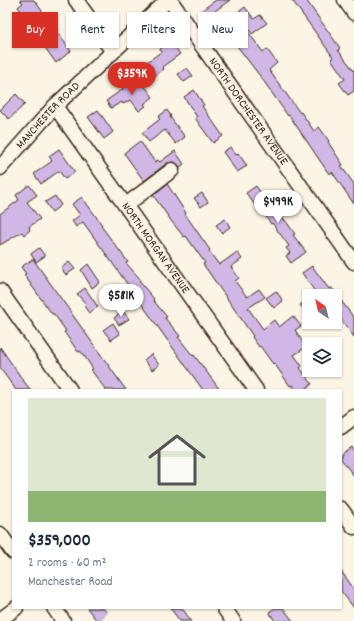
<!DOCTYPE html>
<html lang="en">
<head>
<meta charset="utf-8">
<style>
  :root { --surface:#fff; --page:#f6f6f7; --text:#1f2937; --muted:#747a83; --accent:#d93025 }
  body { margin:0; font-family:Dekko,sans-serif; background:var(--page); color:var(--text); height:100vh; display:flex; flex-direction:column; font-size:15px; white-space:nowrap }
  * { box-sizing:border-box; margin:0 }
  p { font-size:13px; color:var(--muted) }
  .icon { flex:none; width:22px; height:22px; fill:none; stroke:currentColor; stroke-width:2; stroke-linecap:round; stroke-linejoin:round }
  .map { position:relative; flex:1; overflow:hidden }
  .panel { position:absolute; left:12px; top:389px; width:330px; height:220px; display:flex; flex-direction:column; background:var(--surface); border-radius:0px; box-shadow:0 1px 3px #0004 }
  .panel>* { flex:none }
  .banner { position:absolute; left:12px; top:12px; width:330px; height:36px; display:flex; gap:8px }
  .needle { width:26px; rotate:325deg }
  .tools { position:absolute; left:302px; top:289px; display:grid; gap:8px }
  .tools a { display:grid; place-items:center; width:40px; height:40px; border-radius:0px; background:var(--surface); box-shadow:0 1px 3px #0004; font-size:20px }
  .price { position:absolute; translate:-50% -34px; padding:0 9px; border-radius:14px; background:#fff; color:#222; font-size:13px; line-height:26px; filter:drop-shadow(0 1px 2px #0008) }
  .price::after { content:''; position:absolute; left:50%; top:24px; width:12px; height:9px; margin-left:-6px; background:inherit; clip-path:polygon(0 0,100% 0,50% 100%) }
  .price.on { background:var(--accent); color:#fff }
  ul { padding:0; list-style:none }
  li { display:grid; align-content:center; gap:8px; height:212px; padding:0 16px }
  li span { display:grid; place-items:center; height:124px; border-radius:0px; color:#555 }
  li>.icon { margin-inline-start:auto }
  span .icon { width:72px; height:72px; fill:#fffc; stroke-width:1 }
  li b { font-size:17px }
  .chip { padding:0 14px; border-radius:0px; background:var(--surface); box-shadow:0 1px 3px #0004; font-size:14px; line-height:36px }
  .chip.on { background:var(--accent); color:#fff }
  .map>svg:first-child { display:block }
  .building { fill:#d1b7e6; stroke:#3b2a1e }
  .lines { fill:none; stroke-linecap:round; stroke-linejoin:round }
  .minor-casing { stroke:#3b2a1e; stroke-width:17 }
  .minor { stroke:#fcf5e5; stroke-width:14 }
  .labels { text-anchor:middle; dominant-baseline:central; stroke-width:3; stroke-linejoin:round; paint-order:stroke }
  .street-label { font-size:12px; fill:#3b2a1e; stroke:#fcf5e5 }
</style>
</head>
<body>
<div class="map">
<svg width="354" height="621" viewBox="0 0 354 621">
  <rect width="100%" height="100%" fill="#fcf5e5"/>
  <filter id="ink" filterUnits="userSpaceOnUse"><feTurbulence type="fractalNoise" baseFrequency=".025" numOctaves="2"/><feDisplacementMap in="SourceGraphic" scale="8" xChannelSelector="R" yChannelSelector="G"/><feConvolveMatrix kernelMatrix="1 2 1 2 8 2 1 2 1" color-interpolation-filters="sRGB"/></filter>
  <g filter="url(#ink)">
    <g class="building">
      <polygon points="20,0 34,0 48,19 50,18 58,29 56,31 71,51 56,63 46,49 50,46 37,27 26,36 20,27 28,21 18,7 23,3"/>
      <polygon points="216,0 230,0 204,19 199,12"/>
      <polygon points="292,0 306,0 340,48 338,50 354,71 354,91 348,95 339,83 345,79 331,59 333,57"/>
      <polygon points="245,7 254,19 260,15 267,23 252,34 237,13"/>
      <polygon points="221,25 228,34 219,40 212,31"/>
      <polygon points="248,32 263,52 267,49 277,63 269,70 300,113 301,112 314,131 319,127 329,141 328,142 343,165 341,166 354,184 354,204 332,172 329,174 289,115 288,116 263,80 234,42"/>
      <polygon points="171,41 180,54 162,67 164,69 153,77 143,65 161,52 160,49"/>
      <polygon points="187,68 193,76 184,82 178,74"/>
      <polygon points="130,81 134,86 141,81 153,97 144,104 146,106 139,111 131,100 123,104 122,102 111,108 106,101 123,89 122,87"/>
      <polygon points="194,90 204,105 202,106 223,136 213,143 195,118 197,117 184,97"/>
      <polygon points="16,94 25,104 9,119 0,110"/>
      <polygon points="98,110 113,132 104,139 88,117"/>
      <polygon points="167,110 171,116 170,117 185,137 176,144 165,130 149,142 142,133 160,119 158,117"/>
      <polygon points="140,141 155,162 158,160 160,162 175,151 184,164 180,167 175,162 167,163 144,181 124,153"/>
      <polygon points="230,147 236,155 238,153 247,166 237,172 223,152"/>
      <polygon points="59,149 75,172 65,179 59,171 41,184 34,174 52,161 49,156"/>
      <polygon points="167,184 186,213 185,214 210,250 209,251 219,265 237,252 242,259 231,267 239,278 235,281 247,297 259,289 265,297 248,308 263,329 274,320 279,327 293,316 301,326 295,330 306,347 294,355 302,366 300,368 312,384 304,390 296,390 292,385 290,386 274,363 273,364 260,346 259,347 252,337 253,336 203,264 205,263 186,236 184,237 172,222 153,195"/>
      <polygon points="29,185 37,195 27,202 40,219 29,227 30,230 24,235 22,232 0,245 0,214 19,200 16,195"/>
      <polygon points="256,186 269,204 271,203 284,220 285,220 295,234 293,235 306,252 291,263 286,256 290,253 286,248 289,246 272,223 271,224 257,204 255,205 246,193"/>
      <polygon points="202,193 208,202 201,207 194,198"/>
      <polygon points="55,196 61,205 52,212 45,202"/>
      <polygon points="82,197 102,225 101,226 128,262 126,263 141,280 139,281 154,299 153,300 167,317 165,318 180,336 178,337 193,356 194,355 220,390 203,390 83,222 76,227 72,221 80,215 72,204"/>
      <polygon points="225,219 230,227 222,233 216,225"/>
      <polygon points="39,248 45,256 36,262 31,254"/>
      <polygon points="33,259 84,331 126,390 106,390 91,370 93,369 85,357 80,351 78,352 72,343 64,332 66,331 54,314 52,314 24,275 26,274 21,267"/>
      <polygon points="69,262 75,269 66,275 61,268"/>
      <polygon points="88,264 100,282 92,288 81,270"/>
      <polygon points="312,266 329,289 331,287 354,318 354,337 335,311 335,296 318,296 302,273"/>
      <polygon points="85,288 98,307 89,313 84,306 86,304 77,294"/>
      <polygon points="276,291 283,301 274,308 266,298"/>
      <polygon points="309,298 309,308 305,311 300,305"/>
      <polygon points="123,311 129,319 119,325 114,318"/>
      <polygon points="113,323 120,334 111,340 103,330"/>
      <polygon points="0,347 25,383 31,390 16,390 0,368"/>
      <polygon points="151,354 159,365 152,370 144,360"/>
      <polygon points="351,447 354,451 354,476 341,459 341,454"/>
      <polygon points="341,571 354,589 354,608 341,591"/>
      <polygon points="87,608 103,608 107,613 97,621"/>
      <polygon points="170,608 182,608 191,621 180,621"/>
      <polygon points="275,608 283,608 293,621 275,621 269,612"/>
    </g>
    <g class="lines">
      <defs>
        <g id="minor">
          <polyline points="76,0 113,52"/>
          <path id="s1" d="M170,0l184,262"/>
          <polyline points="345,0 354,13"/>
          <path id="s2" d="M55,106l201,284"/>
          <path id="s3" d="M0,168l55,-62 113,-106"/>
          <polyline points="126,205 172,170"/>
          <polyline points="0,291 70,390"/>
          <polyline points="341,427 354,417"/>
          <polyline points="341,509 354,527"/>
          <polyline points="0,534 13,552"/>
          <polyline points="54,608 63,621"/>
          <polyline points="224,608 233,621"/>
          <polyline points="0,620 16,608"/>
        </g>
      </defs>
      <use href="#minor" class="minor-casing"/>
      <use href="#minor" class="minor"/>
    </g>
  </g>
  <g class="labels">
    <g class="street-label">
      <text stroke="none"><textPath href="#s1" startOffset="136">NORTH DORCHESTER AVENUE</textPath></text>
      <text stroke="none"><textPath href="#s3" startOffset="71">MANCHESTER ROAD</textPath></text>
      <text stroke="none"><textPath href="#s2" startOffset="174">NORTH MORGAN AVENUE</textPath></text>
    </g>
  </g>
</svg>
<div class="tools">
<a><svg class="needle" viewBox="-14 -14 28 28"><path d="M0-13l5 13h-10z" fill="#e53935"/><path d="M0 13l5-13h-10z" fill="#747a83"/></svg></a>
<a><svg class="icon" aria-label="layers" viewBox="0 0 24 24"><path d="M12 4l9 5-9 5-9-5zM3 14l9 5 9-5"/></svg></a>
</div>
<b class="price on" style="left:132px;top:96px">$359K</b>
<b class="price" style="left:278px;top:224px">$499K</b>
<b class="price" style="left:121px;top:318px">$581K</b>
<div class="banner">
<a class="chip on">Buy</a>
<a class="chip">Rent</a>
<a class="chip">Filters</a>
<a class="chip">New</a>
</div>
<section class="panel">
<ul>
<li><span style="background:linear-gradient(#dfe7d0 75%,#8fb573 0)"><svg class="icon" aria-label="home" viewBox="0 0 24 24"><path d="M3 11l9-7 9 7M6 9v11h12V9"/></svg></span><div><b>$359,000</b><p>2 rooms · 60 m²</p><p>Manchester Road</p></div></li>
</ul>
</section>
</div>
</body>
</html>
